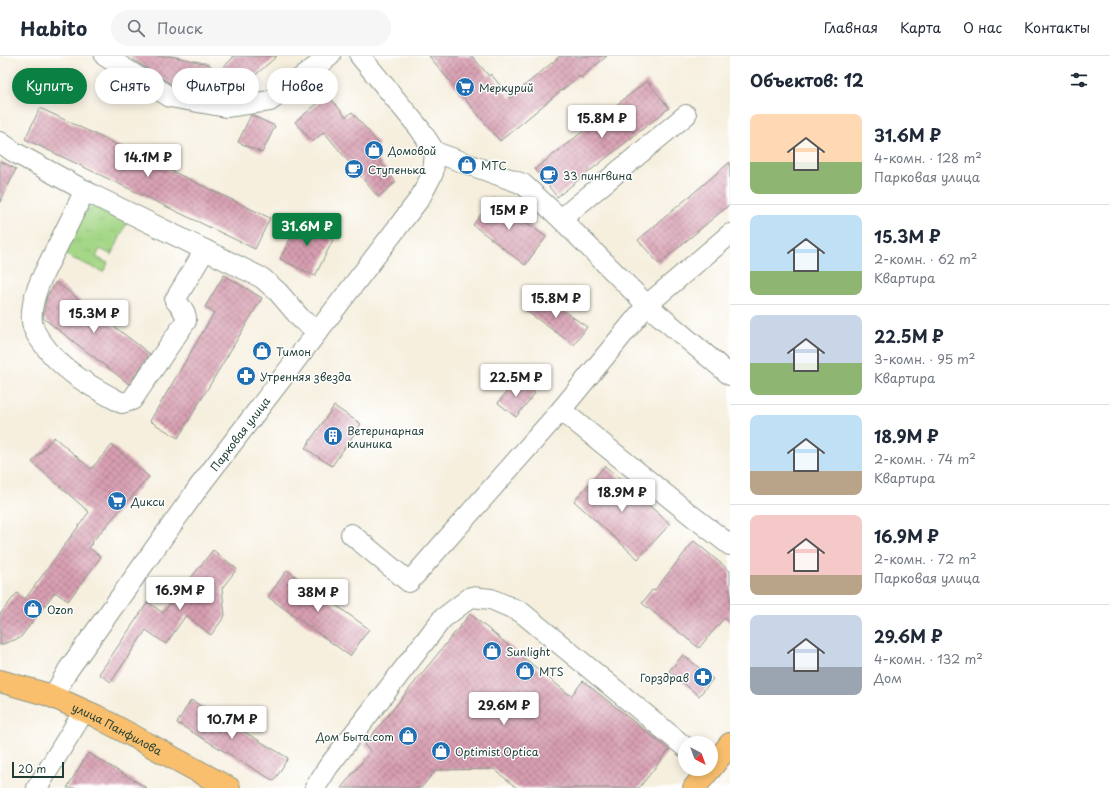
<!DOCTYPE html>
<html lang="ru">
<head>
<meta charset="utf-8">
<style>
  :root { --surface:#fff; --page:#f6f6f7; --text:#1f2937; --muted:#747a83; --line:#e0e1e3; --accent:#0b8043 }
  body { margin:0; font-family:"Playpen Sans",sans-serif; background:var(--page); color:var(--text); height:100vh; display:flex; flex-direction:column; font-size:15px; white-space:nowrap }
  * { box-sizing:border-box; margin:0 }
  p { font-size:13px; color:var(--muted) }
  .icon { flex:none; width:22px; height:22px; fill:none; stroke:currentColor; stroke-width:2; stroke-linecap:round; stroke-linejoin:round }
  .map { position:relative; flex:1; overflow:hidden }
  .panel { display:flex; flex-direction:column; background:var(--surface); width:380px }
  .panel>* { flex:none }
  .banner { position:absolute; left:12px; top:12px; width:380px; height:36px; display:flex; gap:8px }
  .needle { width:26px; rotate:139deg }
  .buttons { position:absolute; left:678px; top:680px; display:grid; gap:8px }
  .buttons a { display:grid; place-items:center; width:40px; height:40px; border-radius:50%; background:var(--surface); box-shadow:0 2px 10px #0003; font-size:20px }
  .scale { position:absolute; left:12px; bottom:10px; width:52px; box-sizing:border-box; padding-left:4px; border:2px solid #1f3d34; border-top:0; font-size:11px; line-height:14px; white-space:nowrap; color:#1f3d34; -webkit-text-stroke:3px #fff; paint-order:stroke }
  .price { position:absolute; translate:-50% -34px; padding:0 9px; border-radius:4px; background:#fff; color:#222; font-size:13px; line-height:26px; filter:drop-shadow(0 1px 2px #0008) }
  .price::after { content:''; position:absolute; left:50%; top:24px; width:12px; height:9px; margin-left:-6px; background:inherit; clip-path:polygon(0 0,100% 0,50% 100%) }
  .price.active { background:var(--accent); color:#fff }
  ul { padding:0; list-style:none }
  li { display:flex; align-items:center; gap:12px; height:100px; padding:0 20px }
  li+li { border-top:1px solid var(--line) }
  li span { display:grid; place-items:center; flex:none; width:112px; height:80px; border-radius:8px; color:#555 }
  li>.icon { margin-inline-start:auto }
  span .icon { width:48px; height:48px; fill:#fffc; stroke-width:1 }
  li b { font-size:17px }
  h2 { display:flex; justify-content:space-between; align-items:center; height:48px; padding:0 20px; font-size:17px }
  .chip { padding:0 14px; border-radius:18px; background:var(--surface); box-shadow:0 2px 10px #0003; font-size:14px; line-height:36px }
  .chip.active { background:var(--accent); color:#fff }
  header { display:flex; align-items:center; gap:24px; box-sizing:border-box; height:56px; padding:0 20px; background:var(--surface); border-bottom:1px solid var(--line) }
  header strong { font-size:19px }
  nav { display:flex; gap:22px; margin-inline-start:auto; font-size:14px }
  .search { width:280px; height:36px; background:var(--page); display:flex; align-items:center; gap:10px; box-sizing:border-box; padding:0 14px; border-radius:22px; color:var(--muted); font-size:15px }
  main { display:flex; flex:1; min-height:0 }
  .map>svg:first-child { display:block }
  .park { fill:url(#park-tufts); stroke:#628a5e }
  .building { fill:url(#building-cross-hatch) }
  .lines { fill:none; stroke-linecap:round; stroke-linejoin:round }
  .minor-casing { stroke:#8a9689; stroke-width:22 }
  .major-casing { stroke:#8a9689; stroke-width:24 }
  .minor { stroke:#fff; stroke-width:20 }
  .major { stroke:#f9bf6d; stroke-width:22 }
  .labels { text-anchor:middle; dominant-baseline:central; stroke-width:3; stroke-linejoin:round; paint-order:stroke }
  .poi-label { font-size:11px; fill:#1f3d34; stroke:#fff; text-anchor:start }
  .street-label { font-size:11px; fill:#1f3d34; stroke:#fff }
</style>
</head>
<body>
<header>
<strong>Habito</strong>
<div class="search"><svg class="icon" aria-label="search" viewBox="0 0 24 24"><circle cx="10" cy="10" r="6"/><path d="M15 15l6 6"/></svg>Поиск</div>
<nav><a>Главная</a><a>Карта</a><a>О нас</a><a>Контакты</a></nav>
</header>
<main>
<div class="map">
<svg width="730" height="732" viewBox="0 0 730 732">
  <defs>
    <pattern id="park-tufts" width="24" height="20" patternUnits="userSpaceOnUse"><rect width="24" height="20" fill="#a4d787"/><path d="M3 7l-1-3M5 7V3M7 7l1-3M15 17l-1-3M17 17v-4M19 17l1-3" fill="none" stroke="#8db975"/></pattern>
    <pattern id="building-cross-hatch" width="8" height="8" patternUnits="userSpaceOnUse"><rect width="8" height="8" fill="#d89fb1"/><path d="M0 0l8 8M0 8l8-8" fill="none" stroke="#af8391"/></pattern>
  </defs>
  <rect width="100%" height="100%" fill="#fff"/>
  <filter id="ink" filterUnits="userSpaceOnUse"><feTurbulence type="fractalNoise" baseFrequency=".025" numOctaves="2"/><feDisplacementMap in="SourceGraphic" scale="8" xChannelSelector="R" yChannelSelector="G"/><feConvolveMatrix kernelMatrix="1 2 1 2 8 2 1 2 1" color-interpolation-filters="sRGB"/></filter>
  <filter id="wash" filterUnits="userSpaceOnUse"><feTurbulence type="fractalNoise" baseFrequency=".012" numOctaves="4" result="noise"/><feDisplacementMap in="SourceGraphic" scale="16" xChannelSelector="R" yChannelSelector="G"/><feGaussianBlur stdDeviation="0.9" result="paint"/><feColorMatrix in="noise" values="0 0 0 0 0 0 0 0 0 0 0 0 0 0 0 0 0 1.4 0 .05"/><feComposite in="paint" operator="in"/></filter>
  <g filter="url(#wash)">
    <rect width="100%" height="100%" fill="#f6efde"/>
    <polygon class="park" points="90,143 129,161 112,199 100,193 96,201 108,207 103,216 63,198"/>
    <g id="blocks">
      <g class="building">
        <polygon points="130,0 170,0 209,8 217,17 233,2 232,0 277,0 251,23 244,14 217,38 174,30 135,5"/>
        <polygon points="429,0 472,0 489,20 491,18 510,42 560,0 607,0 580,22 579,20 500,85"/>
        <polygon points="647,25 669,52 557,141 535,113"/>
        <polygon points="328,39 346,61 352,56 379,88 371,95 396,126 378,141 324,76 312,86 295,66"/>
        <polygon points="40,52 270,162 255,193 25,83"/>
        <polygon points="251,59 275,70 262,97 238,86"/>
        <polygon points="0,105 16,113 0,147"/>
        <polygon points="730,106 730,148 659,208 638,184"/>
        <polygon points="493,142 546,181 525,209 473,169"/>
        <polygon points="302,159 333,184 315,220 280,203"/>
        <polygon points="224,219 262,242 178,382 150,365 214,257 205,251"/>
        <polygon points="56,226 150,298 129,328 43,262 45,249 47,240"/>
        <polygon points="538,237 587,271 574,289 526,255"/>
        <polygon points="517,323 535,337 516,361 498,347"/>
        <polygon points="334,350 361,368 332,410 305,392"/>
        <polygon points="54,381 91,413 112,389 149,421 91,487 92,488 89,492 101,501 68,545 55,536 20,582 0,589 0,558 17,537 25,543 89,456 32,406"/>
        <polygon points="605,410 670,468 638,503 574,445"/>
        <polygon points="694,485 730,515 730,567 724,562 699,592 642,547 652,534 654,535"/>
        <polygon points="213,494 237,513 222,532 225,560 211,579 186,559 166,588 146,574 111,626 99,618 148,546 163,557"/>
        <polygon points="287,514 369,573 350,600 268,541"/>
        <polygon points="470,558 571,640 583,625 669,694 639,732 517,732 494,713 436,714 421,732 341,732 371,695 364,689"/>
        <polygon points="683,599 713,623 699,640 669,615"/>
        <polygon points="191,644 288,702 274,725 177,667"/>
        <polygon points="88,697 147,732 67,732"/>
      </g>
    </g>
  </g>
  <g filter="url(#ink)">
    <use href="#blocks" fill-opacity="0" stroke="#8a9689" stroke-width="1"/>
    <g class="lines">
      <defs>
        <g id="minor">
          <polyline points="105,0 170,41 226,51 270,45 330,0"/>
          <polyline points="360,0 420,73 435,96"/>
          <polyline points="0,86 14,96 91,138 262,222 278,236 302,264 318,275"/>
          <polyline points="435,96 523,128 561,163 647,249 730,319"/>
          <path d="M85,134c-9,19 -18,37 -27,55 -11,22 -29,52 -26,77 1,7 5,14 9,19 20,30 51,46 81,62l10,-3 54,-79c1,-9 -6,-15 -11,-21l30,-50"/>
          <polyline points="561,163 686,59"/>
          <polyline points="561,354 691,459 730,489"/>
          <polyline points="351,478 409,526 561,354 647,249 730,178"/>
          <path id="s1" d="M53,641l15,-27 133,-186 219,-286 13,-25 2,-21"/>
          <polyline points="37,732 84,655"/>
          <polyline points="315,732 328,711 442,563 471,541 491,543 521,556 685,691"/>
        </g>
        <g id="major">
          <path id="s2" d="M0,625l49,14 47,21 133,72"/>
          <polyline points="711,712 730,688"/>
          <polyline points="694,732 710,713"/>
        </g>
      </defs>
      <use href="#minor" class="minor-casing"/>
      <use href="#major" class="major-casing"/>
      <use href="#minor" class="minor"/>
      <use href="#major" class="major"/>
    </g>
  </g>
  <defs>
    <symbol id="supermarket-disc" viewBox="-11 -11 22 22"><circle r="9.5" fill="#1f6fb2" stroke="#fff"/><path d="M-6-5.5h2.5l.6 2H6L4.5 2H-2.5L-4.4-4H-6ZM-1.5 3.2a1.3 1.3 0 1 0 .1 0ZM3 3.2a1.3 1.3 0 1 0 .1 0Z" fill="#fff"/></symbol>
    <symbol id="shop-disc" viewBox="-11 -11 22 22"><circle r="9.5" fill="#1f6fb2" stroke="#fff"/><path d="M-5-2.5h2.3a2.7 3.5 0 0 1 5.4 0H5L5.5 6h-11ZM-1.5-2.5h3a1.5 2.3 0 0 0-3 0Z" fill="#fff"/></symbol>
    <symbol id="cafe-disc" viewBox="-11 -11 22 22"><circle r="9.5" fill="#1f6fb2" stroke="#fff"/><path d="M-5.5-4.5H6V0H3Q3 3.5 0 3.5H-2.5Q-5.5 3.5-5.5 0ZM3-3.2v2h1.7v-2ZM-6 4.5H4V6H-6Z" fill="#fff"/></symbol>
    <symbol id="pharmacy-disc" viewBox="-11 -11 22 22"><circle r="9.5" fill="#1f6fb2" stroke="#fff"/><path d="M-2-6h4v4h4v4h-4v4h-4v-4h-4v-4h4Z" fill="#fff"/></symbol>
    <symbol id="building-disc" viewBox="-11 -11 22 22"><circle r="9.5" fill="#1f6fb2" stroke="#fff"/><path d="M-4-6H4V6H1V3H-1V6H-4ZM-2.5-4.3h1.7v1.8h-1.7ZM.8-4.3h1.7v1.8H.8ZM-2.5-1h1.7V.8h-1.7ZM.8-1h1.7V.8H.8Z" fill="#fff"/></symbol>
  </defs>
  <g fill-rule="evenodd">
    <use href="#supermarket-disc" x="454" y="20" width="22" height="22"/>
    <use href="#shop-disc" x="363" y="83" width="22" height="22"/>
    <use href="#shop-disc" x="456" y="98" width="22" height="22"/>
    <use href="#cafe-disc" x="343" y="102" width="22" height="22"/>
    <use href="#cafe-disc" x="538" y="108" width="22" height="22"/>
    <use href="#shop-disc" x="251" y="284" width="22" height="22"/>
    <use href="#pharmacy-disc" x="235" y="309" width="22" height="22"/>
    <use href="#building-disc" x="322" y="369" width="22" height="22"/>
    <use href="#supermarket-disc" x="106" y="434" width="22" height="22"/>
    <use href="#shop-disc" x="22" y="542" width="22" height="22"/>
    <use href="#shop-disc" x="481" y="584" width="22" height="22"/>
    <use href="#shop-disc" x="514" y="604" width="22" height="22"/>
    <use href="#pharmacy-disc" x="692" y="610" width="22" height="22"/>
    <use href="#shop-disc" x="397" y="669" width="22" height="22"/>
    <use href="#shop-disc" x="430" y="684" width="22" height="22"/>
  </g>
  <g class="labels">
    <g class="poi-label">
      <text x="479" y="31">Меркурий</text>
      <text x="388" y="94">Домовой</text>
      <text x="481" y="109">МТС</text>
      <text x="368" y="113">Ступенька</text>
      <text x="563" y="119">33 пингвина</text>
      <text x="276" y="295">Тимон</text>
      <text x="260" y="320">Утренняя звезда</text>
      <text x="347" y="374">Ветеринарная<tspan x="347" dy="13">клиника</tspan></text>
      <text x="131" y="445">Дикси</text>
      <text x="47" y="553">Ozon</text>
      <text x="506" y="595">Sunlight</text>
      <text x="539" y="615">MTS</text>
      <text x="689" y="621" text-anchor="end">Горздрав</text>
      <text x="394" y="680" text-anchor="end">Дом Быта.com</text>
      <text x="455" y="695">Optimist Optica</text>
    </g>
    <g class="street-label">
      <text stroke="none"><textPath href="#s1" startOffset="323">Парковая улица</textPath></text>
      <text stroke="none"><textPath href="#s2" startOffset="127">улица Панфилова</textPath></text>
    </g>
  </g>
</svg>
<div class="buttons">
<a><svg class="needle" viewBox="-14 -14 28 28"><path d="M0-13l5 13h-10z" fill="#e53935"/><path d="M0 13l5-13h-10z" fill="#747a83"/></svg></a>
</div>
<div class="scale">20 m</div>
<b class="price" style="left:602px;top:83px">15.8M ₽</b>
<b class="price" style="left:148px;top:122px">14.1M ₽</b>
<b class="price" style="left:509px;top:175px">15M ₽</b>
<b class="price active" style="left:307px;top:191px">31.6M ₽</b>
<b class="price" style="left:556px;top:263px">15.8M ₽</b>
<b class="price" style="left:94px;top:278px">15.3M ₽</b>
<b class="price" style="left:516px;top:342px">22.5M ₽</b>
<b class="price" style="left:622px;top:457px">18.9M ₽</b>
<b class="price" style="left:180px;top:555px">16.9M ₽</b>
<b class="price" style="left:318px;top:557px">38M ₽</b>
<b class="price" style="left:504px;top:670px">29.6M ₽</b>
<b class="price" style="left:232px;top:684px">10.7M ₽</b>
<div class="banner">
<a class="chip active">Купить</a>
<a class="chip">Снять</a>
<a class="chip">Фильтры</a>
<a class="chip">Новое</a>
</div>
</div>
<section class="panel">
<h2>Объектов: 12<svg class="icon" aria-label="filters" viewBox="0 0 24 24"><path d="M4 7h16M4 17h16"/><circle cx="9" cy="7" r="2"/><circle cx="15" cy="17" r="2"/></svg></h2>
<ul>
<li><span style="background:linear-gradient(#ffd9b3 60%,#8fb573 0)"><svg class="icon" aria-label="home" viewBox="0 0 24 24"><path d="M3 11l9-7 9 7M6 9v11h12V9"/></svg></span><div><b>31.6M ₽</b><p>4-комн. · 128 m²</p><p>Парковая улица</p></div></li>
<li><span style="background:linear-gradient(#bfe0f5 70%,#8fb573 0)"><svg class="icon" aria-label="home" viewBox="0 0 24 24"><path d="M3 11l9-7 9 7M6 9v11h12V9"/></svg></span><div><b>15.3M ₽</b><p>2-комн. · 62 m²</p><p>Квартира</p></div></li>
<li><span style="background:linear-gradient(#c9d6e8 60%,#8fb573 0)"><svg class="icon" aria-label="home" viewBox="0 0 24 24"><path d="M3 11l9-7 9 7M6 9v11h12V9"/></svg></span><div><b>22.5M ₽</b><p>3-комн. · 95 m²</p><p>Квартира</p></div></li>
<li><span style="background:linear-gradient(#bfe0f5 70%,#b9a48a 0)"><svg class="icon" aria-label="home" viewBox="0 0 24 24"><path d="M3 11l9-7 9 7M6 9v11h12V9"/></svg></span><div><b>18.9M ₽</b><p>2-комн. · 74 m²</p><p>Квартира</p></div></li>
<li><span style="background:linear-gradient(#f6c9c9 75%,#b9a48a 0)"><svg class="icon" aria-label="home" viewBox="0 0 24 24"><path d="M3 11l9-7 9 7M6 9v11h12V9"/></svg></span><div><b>16.9M ₽</b><p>2-комн. · 72 m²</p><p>Парковая улица</p></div></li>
<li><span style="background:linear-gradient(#c9d6e8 65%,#9aa5b1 0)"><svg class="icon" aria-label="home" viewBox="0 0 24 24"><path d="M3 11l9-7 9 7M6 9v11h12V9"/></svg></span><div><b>29.6M ₽</b><p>4-комн. · 132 m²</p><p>Дом</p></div></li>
</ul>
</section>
</main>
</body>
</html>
